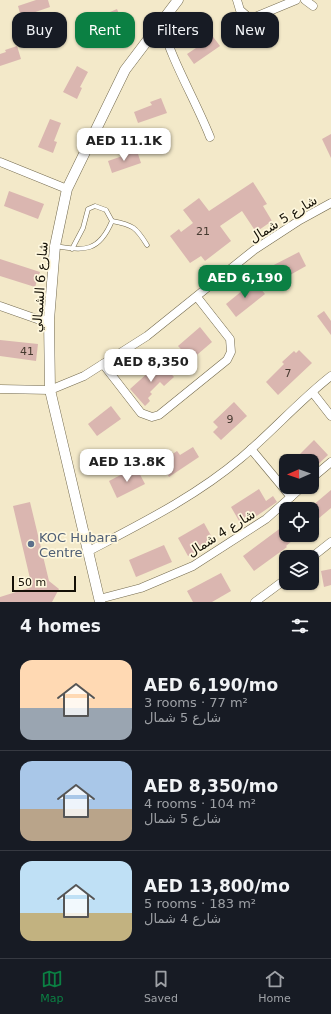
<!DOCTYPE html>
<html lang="en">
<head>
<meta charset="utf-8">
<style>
  :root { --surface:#171b24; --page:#242831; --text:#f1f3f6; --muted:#9ea1a6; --line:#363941; --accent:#0b8043 }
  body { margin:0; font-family:"DejaVu Sans",Vazirmatn,sans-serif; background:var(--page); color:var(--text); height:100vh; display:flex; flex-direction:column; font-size:15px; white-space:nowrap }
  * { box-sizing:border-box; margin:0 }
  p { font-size:13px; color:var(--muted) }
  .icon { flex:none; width:22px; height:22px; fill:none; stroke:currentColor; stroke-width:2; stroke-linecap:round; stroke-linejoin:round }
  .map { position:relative; height:602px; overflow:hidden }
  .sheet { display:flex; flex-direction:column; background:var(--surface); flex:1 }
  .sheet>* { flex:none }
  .hud { position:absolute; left:12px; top:12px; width:307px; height:36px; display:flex; gap:8px }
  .needle { width:26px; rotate:268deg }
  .controls { position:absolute; left:279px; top:454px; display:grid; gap:8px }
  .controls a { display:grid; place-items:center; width:40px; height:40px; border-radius:8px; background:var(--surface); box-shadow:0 1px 3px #0004; font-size:20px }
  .scale { position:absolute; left:12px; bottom:10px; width:64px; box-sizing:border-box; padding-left:4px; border:2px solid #141006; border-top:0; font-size:11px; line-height:14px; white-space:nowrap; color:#141006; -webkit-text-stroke:3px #fef7dd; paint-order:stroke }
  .price { position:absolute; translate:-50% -34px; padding:0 9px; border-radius:8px; background:#fff; color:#222; font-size:13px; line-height:26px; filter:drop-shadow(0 1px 2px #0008) }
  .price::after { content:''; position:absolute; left:50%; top:24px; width:12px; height:9px; margin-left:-6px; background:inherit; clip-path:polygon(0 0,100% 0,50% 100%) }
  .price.current { background:var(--accent); color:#fff }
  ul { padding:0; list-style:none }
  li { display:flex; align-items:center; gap:12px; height:100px; padding:0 20px }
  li+li { border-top:1px solid var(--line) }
  li span { display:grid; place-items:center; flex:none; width:112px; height:80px; border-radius:12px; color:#555 }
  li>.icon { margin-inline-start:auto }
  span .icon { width:48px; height:48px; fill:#fffc; stroke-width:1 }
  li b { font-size:17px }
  h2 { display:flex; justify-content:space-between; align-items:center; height:48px; padding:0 20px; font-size:17px }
  .pill { padding:0 14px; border-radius:12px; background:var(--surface); box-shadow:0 1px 3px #0004; font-size:14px; line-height:36px }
  .pill.current { background:var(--accent); color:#fff }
  .tabs { display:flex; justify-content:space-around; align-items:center; height:56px; border-top:1px solid var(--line); background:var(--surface); font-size:11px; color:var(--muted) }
  .tabs a { display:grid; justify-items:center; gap:2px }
  .tabs .current { color:var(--accent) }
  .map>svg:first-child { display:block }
  .building { fill:#dab6b0 }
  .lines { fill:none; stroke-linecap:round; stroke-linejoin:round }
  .service-casing { stroke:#736a4e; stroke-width:5 }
  .minor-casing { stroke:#736a4e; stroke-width:9 }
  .tertiary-casing { stroke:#736a4e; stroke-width:11 }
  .service { stroke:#fff; stroke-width:4 }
  .minor { stroke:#fff; stroke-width:8 }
  .tertiary { stroke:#fff; stroke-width:10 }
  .service-dot { fill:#5c6f8a; stroke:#fef7dd; stroke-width:1.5 }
  .labels { text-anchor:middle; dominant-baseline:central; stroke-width:3.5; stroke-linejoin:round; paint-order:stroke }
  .number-label { font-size:11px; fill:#463a30 }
  .street-label { font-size:13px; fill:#141006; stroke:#fef7dd }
  .service-label { font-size:13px; fill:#4e5e75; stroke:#fef7dd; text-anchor:start }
</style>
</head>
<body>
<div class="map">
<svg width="331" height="602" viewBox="0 0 331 602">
  <rect width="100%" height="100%" fill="#f3e9c9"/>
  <g class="building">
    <polygon points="36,0 48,0 50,7 21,17 18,6"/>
    <polygon points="117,9 123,24 91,38 84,23"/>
    <polygon points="211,34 220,46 194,64 187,54 202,44 201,42"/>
    <polygon points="17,46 21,59 0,66 0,54 6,52 5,50"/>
    <polygon points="77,66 88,72 80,87 82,88 77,99 63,92"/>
    <polygon points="161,98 167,113 138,123 134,112 152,105 150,102"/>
    <polygon points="50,119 61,123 54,141 57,142 53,153 38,147"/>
    <polygon points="331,134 331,158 322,139"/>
    <polygon points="137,151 141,163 112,173 108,161"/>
    <polygon points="253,182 267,204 263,206 272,221 256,232 242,211 220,226 231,241 205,261 201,256 190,263 170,236 179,229 181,232 193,223 183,210 199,198 209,211"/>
    <polygon points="9,191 44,204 38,219 4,206"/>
    <polygon points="299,252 306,266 274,284 266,269"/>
    <polygon points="0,259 40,272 35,287 0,276"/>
    <polygon points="254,281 265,294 236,317 226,304"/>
    <polygon points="324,311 331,321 331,335 317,316"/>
    <polygon points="200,327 212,342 191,360 178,346"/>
    <polygon points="0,340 38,344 36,361 0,356"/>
    <polygon points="299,350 312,363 278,395 266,382 284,364 282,362 294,351 296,353"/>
    <polygon points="160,362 174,377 164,386 160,382 150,392 152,394 148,398 150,401 145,406 130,389"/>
    <polygon points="234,402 247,416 221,440 213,432 218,427 213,422"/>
    <polygon points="111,406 121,419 97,436 88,424"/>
    <polygon points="314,440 328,455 312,470 312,461 293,461"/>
    <polygon points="193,447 199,457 169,477 163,467 167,465 164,460 177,451 180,455"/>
    <polygon points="136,467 145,484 117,498 109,481"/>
    <polygon points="259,489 266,501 273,496 277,502 242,526 231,507"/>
    <polygon points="331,490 331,508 312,524 312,506"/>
    <polygon points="30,502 49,581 59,589 52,602 0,602 0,597 32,587 13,506"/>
    <polygon points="204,523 214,541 188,556 178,538"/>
    <polygon points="286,524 286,535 299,535 286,546 287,547 254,571 243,556"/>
    <polygon points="164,545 172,562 136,577 129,560"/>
    <polygon points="331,569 331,585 324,587 321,571"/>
    <polygon points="221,573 231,591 212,602 193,602 187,591"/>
  </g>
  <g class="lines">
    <defs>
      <g id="service">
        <path d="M112,221c21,4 24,6 35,24"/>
        <path d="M55,246c30,5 44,6 57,-25l-6,-11 -11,-4 -7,3 -5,19 -11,21"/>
      </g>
      <g id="minor">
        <polyline points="237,0 240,10 248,17 255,17 296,0"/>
        <polyline points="305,0 313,6"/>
        <path d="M161,22c11,40 34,77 49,115"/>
        <polyline points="0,162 67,189"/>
        <polyline points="0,306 37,319 49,320"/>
        <polyline points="103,364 141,413 152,417 159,415 227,360 231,352 230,339 197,297"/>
        <polyline points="0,389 50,390 84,376 147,336 254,250 300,220 331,203"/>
        <polyline points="313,393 331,416"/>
        <polyline points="251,449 291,497"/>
        <polyline points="312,478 331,462"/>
        <path d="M87,552c53,-28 108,-55 154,-94 31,-26 58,-57 90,-82"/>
        <polyline points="312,557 331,542"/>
        <polyline points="99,599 141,588 193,566 266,519 302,487"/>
        <polyline points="255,602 286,579"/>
      </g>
      <polyline id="tertiary" points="100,602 50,390 49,320 55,246 67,189 125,70 178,0"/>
    </defs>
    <use href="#service" class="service-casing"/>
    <use href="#minor" class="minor-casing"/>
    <use href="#tertiary" class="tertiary-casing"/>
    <use href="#service" class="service"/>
    <use href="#minor" class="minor"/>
    <use href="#tertiary" class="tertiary"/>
  </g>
  <circle class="service-dot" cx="31" cy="544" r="4"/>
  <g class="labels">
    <g class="number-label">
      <text x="203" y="231">21</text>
      <text x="27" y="351">41</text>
      <text x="288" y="373">7</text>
      <text x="230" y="419">9</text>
    </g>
    <g class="street-label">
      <text transform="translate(283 219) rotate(-32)">شارع 5 شمال</text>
      <text transform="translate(40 287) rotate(-86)">شارع 6 الشمالي</text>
      <text transform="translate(221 533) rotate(-32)">شارع 4 شمال</text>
    </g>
    <g class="service-label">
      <text x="39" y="537">KOC Hubara<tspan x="39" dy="15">Centre</tspan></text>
    </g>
  </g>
</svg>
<div class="controls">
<a><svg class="needle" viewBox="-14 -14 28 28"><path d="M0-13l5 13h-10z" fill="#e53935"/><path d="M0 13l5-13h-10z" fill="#9ea1a6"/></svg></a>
<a><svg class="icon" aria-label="locate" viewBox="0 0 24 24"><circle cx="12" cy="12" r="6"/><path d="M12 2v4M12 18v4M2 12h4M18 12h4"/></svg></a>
<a><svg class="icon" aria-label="layers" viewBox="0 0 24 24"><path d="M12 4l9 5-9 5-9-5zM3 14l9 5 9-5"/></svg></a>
</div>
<div class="scale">50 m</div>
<b class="price" style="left:124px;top:162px">AED 11.1K</b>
<b class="price current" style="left:245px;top:299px">AED 6,190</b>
<b class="price" style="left:151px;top:383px">AED 8,350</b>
<b class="price" style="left:127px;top:483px">AED 13.8K</b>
<div class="hud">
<a class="pill">Buy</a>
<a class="pill current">Rent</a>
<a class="pill">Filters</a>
<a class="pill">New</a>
</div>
</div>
<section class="sheet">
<h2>4 homes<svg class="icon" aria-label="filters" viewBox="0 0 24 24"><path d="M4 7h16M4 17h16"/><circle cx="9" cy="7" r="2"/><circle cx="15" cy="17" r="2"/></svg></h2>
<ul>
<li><span style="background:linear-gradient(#ffd9b3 60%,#9aa5b1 0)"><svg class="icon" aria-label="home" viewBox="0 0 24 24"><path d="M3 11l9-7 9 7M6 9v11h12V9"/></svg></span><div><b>AED 6,190/mo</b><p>3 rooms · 77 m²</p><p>شارع 5 شمال</p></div></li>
<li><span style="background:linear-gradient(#a9c7e8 60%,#b9a48a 0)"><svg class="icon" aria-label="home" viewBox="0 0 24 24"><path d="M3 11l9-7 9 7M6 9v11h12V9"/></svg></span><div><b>AED 8,350/mo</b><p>4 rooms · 104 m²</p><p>شارع 5 شمال</p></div></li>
<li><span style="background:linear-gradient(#bfe0f5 65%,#c2b280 0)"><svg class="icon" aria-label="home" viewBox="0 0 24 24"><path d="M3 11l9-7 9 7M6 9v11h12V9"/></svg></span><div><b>AED 13,800/mo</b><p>5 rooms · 183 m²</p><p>شارع 4 شمال</p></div></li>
</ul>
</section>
<nav class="tabs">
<a class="current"><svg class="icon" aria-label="map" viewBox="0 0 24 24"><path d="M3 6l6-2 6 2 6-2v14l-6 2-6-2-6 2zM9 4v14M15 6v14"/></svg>Map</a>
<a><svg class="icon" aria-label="saved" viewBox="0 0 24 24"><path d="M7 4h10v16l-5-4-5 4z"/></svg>Saved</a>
<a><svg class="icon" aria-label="home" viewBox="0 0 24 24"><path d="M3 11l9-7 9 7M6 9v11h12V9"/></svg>Home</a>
</nav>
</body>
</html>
